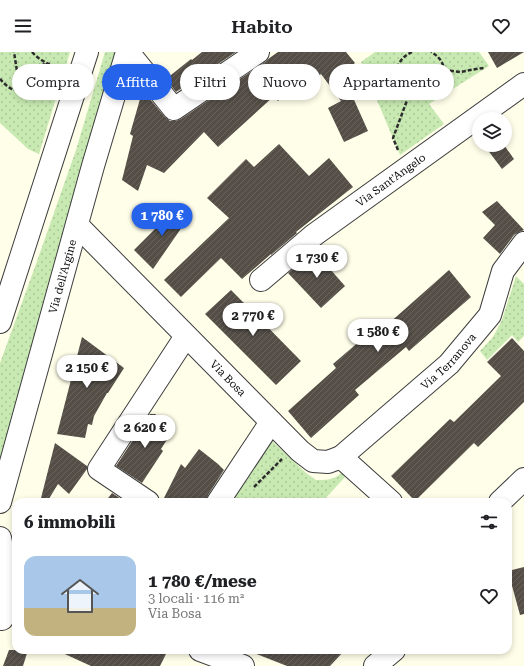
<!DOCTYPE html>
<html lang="it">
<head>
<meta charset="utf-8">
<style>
  :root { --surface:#fff; --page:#f2f2f2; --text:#202124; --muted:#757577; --line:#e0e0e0; --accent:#2563eb }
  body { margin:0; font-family:"Roboto Serif",serif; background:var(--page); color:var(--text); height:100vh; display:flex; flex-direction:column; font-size:15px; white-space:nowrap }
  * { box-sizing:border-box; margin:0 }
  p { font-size:13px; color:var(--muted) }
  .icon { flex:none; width:22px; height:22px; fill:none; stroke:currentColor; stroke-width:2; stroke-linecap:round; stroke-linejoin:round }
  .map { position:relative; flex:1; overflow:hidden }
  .drawer { position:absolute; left:12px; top:446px; width:500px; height:156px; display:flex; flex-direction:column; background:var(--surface); border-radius:12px; box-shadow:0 2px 6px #0003 }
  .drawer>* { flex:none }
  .guide { position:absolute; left:12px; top:12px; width:500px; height:36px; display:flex; gap:8px }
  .controls { position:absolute; left:472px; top:60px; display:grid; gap:8px }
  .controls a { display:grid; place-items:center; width:40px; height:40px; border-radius:50%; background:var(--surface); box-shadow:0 2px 6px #0003; font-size:20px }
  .price { position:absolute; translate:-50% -34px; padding:0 9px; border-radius:14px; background:#fff; color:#222; font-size:13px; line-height:26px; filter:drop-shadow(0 1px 2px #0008) }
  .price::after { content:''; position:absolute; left:50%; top:24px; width:12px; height:9px; margin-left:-6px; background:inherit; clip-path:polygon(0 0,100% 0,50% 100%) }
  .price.selected { background:var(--accent); color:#fff }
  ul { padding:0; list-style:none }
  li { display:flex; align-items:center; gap:12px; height:100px; padding:0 12px }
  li+li { border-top:1px solid var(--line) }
  li span { display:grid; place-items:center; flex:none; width:112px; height:80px; border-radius:12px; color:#555 }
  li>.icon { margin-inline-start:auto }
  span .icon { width:48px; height:48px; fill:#fffc; stroke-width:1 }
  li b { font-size:17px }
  h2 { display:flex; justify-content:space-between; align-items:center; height:48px; padding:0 12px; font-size:17px }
  .tag { padding:0 14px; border-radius:18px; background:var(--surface); box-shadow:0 2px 6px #0003; font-size:14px; line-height:36px }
  .tag.selected { background:var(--accent); color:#fff }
  header { display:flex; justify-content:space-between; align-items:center; height:52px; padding:0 12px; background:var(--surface); font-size:18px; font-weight:600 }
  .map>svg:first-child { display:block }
  .park { fill:url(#park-dots) }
  .building { fill:url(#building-hatch) }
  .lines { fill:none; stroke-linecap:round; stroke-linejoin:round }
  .minor-casing { stroke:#3e3e3e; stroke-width:24 }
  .path { stroke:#2d2d2d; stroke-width:2.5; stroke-dasharray:4 2; stroke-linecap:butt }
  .minor { stroke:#fff; stroke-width:22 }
  .labels { text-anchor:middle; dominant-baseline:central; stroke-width:4; stroke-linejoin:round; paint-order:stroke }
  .street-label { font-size:11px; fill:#0b0b0b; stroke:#fff }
</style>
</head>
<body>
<header><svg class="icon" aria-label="menu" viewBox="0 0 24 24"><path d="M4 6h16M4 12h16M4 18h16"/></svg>Habito<svg class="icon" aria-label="heart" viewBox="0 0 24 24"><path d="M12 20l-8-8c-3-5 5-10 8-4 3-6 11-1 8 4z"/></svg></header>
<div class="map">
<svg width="524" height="614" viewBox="0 0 524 614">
  <defs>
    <pattern id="park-dots" width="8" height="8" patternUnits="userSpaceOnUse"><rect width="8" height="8" fill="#c8eab2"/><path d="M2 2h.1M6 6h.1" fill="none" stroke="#aac798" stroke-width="1.8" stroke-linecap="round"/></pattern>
    <pattern id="building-hatch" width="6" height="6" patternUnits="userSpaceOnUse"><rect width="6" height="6" fill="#544e47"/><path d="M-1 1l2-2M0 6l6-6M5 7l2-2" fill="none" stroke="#68635d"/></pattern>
  </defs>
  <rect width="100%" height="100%" fill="#fffee9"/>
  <g class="park">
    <polygon points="0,0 70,0 39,102 28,97 0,71"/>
    <polygon points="105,0 116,0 0,418 0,311 36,212 76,98"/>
    <polygon points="375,0 479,0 489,14 429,52 444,72 400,103 361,10"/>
    <polygon points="516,224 524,232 524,284 518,290 512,283 487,308 480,299 493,285 502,268"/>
    <path d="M271,388l35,33 10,7c9,0 19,0 25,-7l5,3 -24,26h-82l-11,-5z"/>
  </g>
  <g class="building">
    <polygon points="202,0 236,0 176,40 166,27 191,7 192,8"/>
    <polygon points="278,0 346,0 355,11 342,21 368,79 344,90 328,56 341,49 321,22 315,27 308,20 278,49 274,44 218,95 204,80 164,121 147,113 138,139 122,128 133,84 130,82 142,40 144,40 165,65 170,69 176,69 181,67 265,10 268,7"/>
    <polygon points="488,0 524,0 497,16"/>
    <polygon points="279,92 309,124 329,106 353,135 296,180 297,181 271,203 271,202 242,227 221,206 181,245 164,228 229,166 207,146 246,107 254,115"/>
    <polygon points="484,93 504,93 514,107 502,117"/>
    <polygon points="497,149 524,178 519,180 514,183 500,202 483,186 495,173 482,160"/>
    <polygon points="179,153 191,162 153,217 134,198"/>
    <polygon points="314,199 345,234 321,256 288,221"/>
    <polygon points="449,218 471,245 409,299 406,295 355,338 359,343 311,386 288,359 336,316 333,312 383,269 387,273"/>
    <polygon points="231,238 301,309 276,333 205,262"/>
    <polygon points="82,285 124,316 108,341 107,341 94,364 92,373 88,372 85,386 57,382"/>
    <polygon points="512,286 524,299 524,350 478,395 474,391 415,449 391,424 450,367 454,370 501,324 487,310"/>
    <polygon points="150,362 155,362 170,373 164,382 168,386 161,397 163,399 142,431 116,414"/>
    <polygon points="55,391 87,414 87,417 69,442 58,432 47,450 40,450"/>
    <polygon points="199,397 218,412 224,418 208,443 206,450 162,450 181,412 185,416"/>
    <polygon points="112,441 126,450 105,450"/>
    <polygon points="524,515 524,562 520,563 508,519"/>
    <polygon points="9,598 28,598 23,614 3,614"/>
    <polygon points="56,598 168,598 160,614 91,614"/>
    <polygon points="249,598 345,598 330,614 287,614 249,599"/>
  </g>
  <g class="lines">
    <defs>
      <g id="minor">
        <polyline points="128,0 174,57 258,0"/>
        <path id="s1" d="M77,173l223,226 13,10 15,1 13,-5 108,-93 41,-49 13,-44 21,-28"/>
        <path id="s2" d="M261,228l53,-45 210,-151"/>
        <polyline points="0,270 87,0"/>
        <polyline points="341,405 391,450"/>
        <path id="s3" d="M0,450l93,-336 34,-114"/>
        <polyline points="148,450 99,417 186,284"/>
        <polyline points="218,450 271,370"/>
        <polyline points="500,450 524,427"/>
        <polyline points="0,486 8,524 2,567"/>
        <polyline points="200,598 243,614"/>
        <polyline points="375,614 394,598"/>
      </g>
    </defs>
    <use href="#minor" class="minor-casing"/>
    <g class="path">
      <path d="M32,0c8,9 18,13 30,17"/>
      <path d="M412,0c-9,4 -15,11 -15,21 -1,7 2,13 7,17 25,23 59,-21 27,-38"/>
      <polyline points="444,18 460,20 476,17 484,16"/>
      <path d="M0,27c5,5 11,13 19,10v-5l-5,-32"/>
      <polyline points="19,32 21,35 26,32 41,12 47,13"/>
      <polyline points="398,98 393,86 409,43"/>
      <polyline points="254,435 282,407"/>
    </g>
    <use href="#minor" class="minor"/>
  </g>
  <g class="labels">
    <g class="street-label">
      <text stroke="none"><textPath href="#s2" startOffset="164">Via Sant'Angelo</textPath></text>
      <text stroke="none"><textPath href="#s3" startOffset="234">Via dell'Argine</textPath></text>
      <text stroke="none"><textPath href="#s1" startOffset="507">Via Terranova</textPath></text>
      <text stroke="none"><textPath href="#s1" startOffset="215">Via Bosa</textPath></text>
    </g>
  </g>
</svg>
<div class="controls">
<a><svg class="icon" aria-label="layers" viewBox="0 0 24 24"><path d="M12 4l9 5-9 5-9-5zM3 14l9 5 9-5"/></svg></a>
</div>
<b class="price selected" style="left:162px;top:185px">1 780 €</b>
<b class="price" style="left:317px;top:227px">1 730 €</b>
<b class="price" style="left:253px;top:285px">2 770 €</b>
<b class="price" style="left:378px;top:301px">1 580 €</b>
<b class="price" style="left:87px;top:337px">2 150 €</b>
<b class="price" style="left:145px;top:397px">2 620 €</b>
<div class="guide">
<a class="tag">Compra</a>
<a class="tag selected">Affitta</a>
<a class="tag">Filtri</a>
<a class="tag">Nuovo</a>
<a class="tag">Appartamento</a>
</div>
<section class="drawer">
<h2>6 immobili<svg class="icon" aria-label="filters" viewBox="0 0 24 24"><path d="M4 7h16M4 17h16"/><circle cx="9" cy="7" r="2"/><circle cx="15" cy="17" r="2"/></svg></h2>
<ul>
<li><span style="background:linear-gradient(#a9c7e8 65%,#c2b280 0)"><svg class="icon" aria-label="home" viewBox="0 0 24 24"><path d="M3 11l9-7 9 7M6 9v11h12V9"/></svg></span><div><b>1 780 €/mese</b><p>3 locali · 116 m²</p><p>Via Bosa</p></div><svg class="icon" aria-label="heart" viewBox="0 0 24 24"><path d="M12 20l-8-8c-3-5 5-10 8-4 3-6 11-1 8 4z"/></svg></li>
</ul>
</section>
</div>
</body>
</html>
